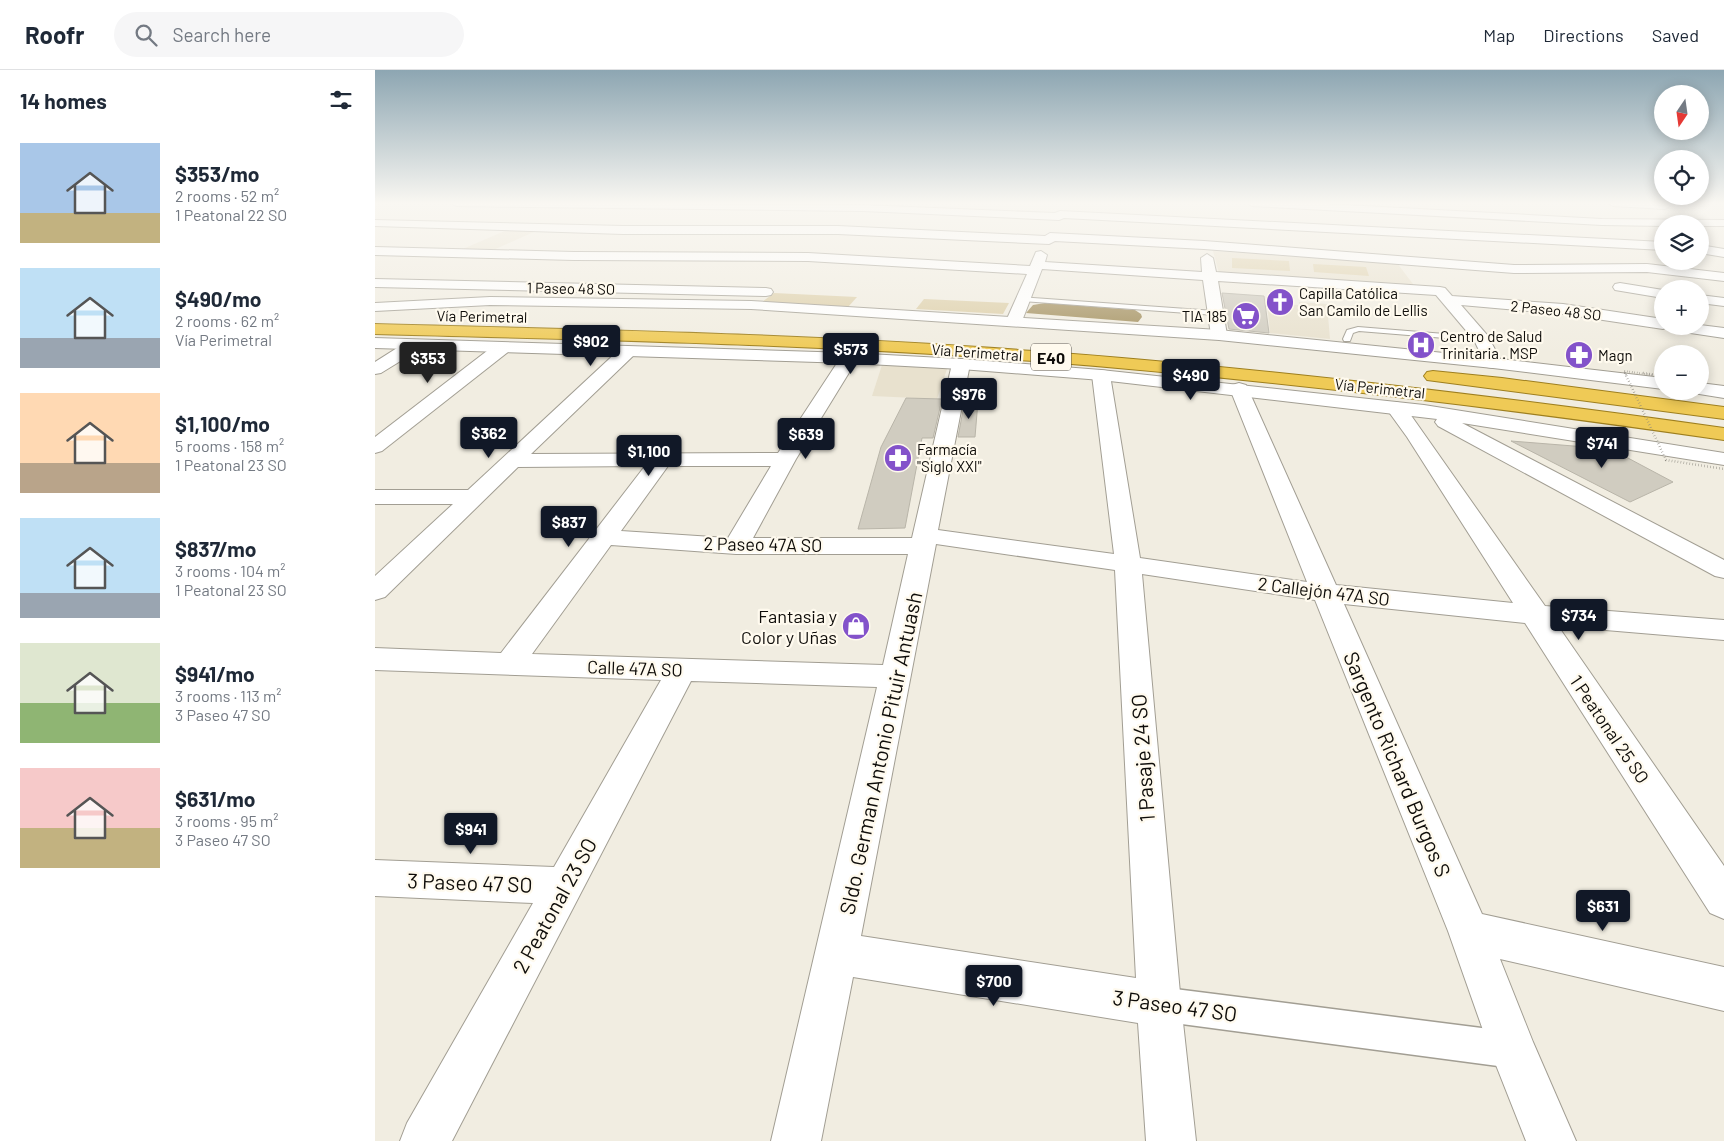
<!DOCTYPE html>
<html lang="en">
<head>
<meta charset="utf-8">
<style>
  :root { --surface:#fff; --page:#f6f6f7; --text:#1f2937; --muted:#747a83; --line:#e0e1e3; --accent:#111827 }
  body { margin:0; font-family:Barlow,sans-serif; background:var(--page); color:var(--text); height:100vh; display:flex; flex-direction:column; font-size:19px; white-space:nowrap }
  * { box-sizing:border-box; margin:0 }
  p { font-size:16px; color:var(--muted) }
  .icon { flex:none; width:28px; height:28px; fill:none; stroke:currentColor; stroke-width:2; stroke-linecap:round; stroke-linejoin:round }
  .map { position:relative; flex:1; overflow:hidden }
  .sheet { display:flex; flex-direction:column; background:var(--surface); width:375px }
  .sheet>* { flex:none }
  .needle { width:32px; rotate:193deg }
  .tools { position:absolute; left:1279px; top:15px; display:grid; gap:10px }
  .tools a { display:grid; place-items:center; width:55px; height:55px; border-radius:50%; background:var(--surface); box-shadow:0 2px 12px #0003; font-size:25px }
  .price { position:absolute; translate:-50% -42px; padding:0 11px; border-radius:5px; background:var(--accent); color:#fff; font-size:16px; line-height:32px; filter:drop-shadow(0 1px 2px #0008) }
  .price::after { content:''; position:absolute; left:50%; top:30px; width:15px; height:11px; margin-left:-8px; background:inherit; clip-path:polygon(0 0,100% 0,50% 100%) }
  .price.active { background:#222; color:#fff }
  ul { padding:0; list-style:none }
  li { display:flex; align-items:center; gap:15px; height:125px; padding:0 20px }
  li span { display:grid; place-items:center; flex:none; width:140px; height:100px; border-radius:0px; color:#555 }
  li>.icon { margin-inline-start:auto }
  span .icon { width:60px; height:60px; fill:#fffc; stroke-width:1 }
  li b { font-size:21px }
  h2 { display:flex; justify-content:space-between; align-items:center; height:60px; padding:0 20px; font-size:21px }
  header { display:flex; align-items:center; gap:30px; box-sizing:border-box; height:70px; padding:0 25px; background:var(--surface); border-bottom:1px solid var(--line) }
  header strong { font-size:24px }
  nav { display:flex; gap:28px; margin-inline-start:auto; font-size:18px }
  .search { width:350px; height:45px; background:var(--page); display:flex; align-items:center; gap:12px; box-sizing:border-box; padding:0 18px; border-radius:28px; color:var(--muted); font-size:19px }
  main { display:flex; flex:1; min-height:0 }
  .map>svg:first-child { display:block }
  .built { fill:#e8e1ce }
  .green { fill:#ddcfa9 }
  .water { fill:#a49160 }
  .building { fill:#d0ccc0; stroke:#b9b5a9 }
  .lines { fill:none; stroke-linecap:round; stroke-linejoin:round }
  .service-casing { stroke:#a29e93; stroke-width:2 }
  .pedestrian-casing { stroke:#a29e93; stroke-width:3 }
  .minor-casing { stroke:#a29e93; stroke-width:2 }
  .tertiary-casing { stroke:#a29e93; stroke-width:2 }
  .trunk-casing { stroke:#9e7f1f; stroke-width:2 }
  .service { fill:#fff; fill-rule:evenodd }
  .pedestrian { fill:#fff; fill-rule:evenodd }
  .minor { fill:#fff; fill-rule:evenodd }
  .tertiary { fill:#fff; fill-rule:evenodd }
  .trunk { fill:#efca56; fill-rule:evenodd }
  .path-bridge-far1 { stroke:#88857d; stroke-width:2; stroke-dasharray:0.5 2; stroke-linecap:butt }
  .path-bridge { stroke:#88857d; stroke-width:2.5; stroke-dasharray:0.5 2.5; stroke-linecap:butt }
  .labels { text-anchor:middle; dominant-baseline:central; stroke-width:4.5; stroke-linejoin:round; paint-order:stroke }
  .far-street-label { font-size:15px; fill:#0e0c09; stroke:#fffaee }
  .far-poi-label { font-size:15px; fill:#0e0c09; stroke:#fffaee; text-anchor:start }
  .shield { fill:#fffaee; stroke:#56534e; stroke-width:1 }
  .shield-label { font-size:16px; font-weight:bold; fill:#0e0c09 }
  .street-label { font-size:18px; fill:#0e0c09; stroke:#fffaee }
  .poi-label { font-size:18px; fill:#0e0c09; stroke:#fffaee; text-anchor:end }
  .near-street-label { font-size:21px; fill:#0e0c09; stroke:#fffaee }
</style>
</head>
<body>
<header>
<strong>Roofr</strong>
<div class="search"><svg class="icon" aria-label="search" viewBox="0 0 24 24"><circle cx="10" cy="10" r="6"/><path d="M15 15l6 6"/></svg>Search here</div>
<nav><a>Map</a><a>Directions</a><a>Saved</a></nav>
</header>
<main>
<section class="sheet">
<h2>14 homes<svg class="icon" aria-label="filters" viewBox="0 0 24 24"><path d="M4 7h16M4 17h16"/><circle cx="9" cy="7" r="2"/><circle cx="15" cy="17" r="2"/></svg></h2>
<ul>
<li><span style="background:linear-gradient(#a9c7e8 70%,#c2b280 0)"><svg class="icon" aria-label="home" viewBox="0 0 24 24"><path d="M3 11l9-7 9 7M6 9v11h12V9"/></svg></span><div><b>$353/mo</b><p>2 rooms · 52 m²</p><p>1 Peatonal 22 SO</p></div></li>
<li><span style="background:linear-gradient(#bfe0f5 70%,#9aa5b1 0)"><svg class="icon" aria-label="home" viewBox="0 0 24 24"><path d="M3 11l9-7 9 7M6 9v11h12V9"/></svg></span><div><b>$490/mo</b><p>2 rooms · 62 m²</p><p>Vía Perimetral</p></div></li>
<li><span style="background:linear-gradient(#ffd9b3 70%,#b9a48a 0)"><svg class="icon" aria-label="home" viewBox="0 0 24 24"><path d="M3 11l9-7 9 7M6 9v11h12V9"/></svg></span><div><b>$1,100/mo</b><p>5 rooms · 158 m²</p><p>1 Peatonal 23 SO</p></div></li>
<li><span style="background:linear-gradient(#bfe0f5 75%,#9aa5b1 0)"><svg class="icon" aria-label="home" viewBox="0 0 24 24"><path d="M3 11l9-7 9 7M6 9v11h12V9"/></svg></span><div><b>$837/mo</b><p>3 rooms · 104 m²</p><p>1 Peatonal 23 SO</p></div></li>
<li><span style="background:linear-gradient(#dfe7d0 60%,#8fb573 0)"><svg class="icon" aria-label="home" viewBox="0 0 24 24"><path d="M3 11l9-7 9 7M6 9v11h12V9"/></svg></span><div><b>$941/mo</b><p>3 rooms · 113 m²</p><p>3 Paseo 47 SO</p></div></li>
<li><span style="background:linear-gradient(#f6c9c9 60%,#c2b280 0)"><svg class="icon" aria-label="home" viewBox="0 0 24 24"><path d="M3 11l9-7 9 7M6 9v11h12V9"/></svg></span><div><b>$631/mo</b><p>3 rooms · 95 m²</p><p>3 Paseo 47 SO</p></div></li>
</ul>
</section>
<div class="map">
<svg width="1349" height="1071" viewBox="0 0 1349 1071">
  <rect width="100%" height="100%" fill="#f1ede1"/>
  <g class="built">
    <polygon points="132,160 161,161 114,182 83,181"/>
    <polygon points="838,181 1022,193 1041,218 844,203"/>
    <polygon points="924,232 952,234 955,269 895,263 892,233 924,235"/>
    <polygon points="507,295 572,299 562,329 497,326"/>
  </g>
  <g class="green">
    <polygon points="857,188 914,191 915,201 857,198"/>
    <polygon points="938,194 991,197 994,206 939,202"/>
    <polygon points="399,223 482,227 473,237 387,232"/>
    <polygon points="549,229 634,233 628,244 541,239"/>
  </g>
  <polygon class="water" points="670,233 760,240 766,244 767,247 763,252 651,243 658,235"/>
  <g class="building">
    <polygon points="847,223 889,226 894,263 854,259"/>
    <polygon points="531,328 567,329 558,368 547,368 530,458 483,459 506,377"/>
    <polygon points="590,330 603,331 600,367 583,367"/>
    <polygon points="1136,371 1236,379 1298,412 1255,432"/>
  </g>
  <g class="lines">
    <defs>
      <g id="service">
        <polygon points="644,227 840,241 844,243 840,245 647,231 643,229"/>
        <polygon points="983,257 1107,267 1111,269 1107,271 984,261 978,263 975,271 969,271 968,269 972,260"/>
      </g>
      <polygon id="pedestrian" points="784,917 1138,962 1151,967 1156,980 1151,993 1138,998 784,951 772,946 767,934 772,922"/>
      <g id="minor">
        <polygon points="76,133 488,135 680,143 685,141 1288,172 1288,180 689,148 684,150 488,141 81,136"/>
        <polygon points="872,133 933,133 1227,149 1349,150 1349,156 1325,156 1325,154 1288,154 1288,156 1227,155 877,136"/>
        <polygon points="1233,133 1290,133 1295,136 1290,139 1238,136"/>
        <polygon points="0,150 248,156 463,156 670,166 675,163 829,171 1139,195 1272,194 1349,203 1349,211 1272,202 1139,203 829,179 680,171 674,174 463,164 248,164 0,156"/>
        <polygon points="1325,175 1349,179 1349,187 1325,183"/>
        <polygon points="0,177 199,182 433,183 655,196 661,182 666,181 672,185 670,192 827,202 826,188 832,184 838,188 841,202 1065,217 1070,218 1077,226 1188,234 1288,249 1288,256 1325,256 1325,255 1349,258 1349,268 1302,261 1296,259 1294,256 1288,259 1188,244 1086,235 1113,266 1127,293 1124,297 1118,298 1112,297 1099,270 1061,225 843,211 852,265 850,268 838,268 836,265 828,210 667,199 647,251 645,254 633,254 631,251 652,204 433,191 199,190 0,185"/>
        <polygon points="0,209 391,218 396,219 398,222 396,225 391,226 0,217"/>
        <polygon points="1245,213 1288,220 1288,228 1240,220 1238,217 1240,214"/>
        <polygon points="1325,225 1349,228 1349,236 1325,233"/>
        <polygon points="39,270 45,271 47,275 45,279 6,303 0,304 0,292 33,271"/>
        <polygon points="127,273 133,274 135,278 133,282 7,381 0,383 0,367 121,274"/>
        <path d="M252,277l6,1 2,4 -2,4 -102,98 247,-1 65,-99 6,-1 6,1 3,4 -62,101 -43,79h159l40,-174 3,-4 6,-1 6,1 3,4 -32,166 176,24 -22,-179 3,-4 6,-1 6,1 3,4 30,183 167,24 -77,-193 2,-4 7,-2 7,2 2,4 88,196 177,18 -106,-166 -21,-29 3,-4 7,-2 7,2 142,202 179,14v20l-166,-14 166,240v53l-14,-6 -185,-290 -181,-19 138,310 242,53v44l-224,-52 33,83 43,99h-50l-36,-91 -42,-119 -133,-331 -173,-26 39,430 15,137h-50l-8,-118 -285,-46 -32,164h-50l106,-454 -186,-6 -239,460h-52l7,-18 126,-220 -158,-7v-36l179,7 107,-187 -286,-10v-22l126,5 144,-187 -127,1 -133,130 -10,3v-24l78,-72h-78v-14h93l153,-142zM293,396h103l-43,72 -107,-7zM561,474l179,26 21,408 -275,-42zM236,475l125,9h172l-25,111 -351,-11z"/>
      </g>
      <g id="tertiary">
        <polygon points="115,227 376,231 844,260 1118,288 1288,308 1288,319 1118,298 844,270 376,239 115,235 0,241 0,233"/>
        <polygon points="0,268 474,283 586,289 726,300 1049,335 1349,383 1349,395 1087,353 1349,490 1349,508 1340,506 1063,356 1060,352 1062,349 726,310 586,299 474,293 0,278"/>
        <polygon points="1325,313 1349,316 1349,328 1318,323 1317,321 1325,321"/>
      </g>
      <g id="trunk">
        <path d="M0,254c220,6 440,10 659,27 231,17 461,45 690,77v12c-229,-33 -459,-61 -690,-79 -219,-17 -439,-21 -659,-27z"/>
        <polygon points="1058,301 1127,308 1349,337 1349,349 1052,310 1049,306 1052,302"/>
      </g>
    </defs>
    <use href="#service" class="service-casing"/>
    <use href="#pedestrian" class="pedestrian-casing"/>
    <use href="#minor" class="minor-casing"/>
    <use href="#tertiary" class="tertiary-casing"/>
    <use href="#trunk" class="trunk-casing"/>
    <use href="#service" class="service"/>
    <use href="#pedestrian" class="pedestrian"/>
    <use href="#minor" class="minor"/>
    <use href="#tertiary" class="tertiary"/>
    <use href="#trunk" class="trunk"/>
    <polyline class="path-bridge-far1" points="1251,305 1249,301 1278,305"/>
    <g class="path-bridge">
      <polyline points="1250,303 1291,390 1349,399"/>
      <polyline points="1268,303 1288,306"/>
    </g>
  </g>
  <linearGradient id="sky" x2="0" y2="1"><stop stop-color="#8da6b2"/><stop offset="0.47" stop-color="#f9f7f2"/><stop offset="1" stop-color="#f9f7f2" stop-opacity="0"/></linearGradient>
  <rect width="1349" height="283" fill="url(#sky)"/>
  <defs>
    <symbol id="church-disc" viewBox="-11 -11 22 22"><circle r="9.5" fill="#8352ca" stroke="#fffaee"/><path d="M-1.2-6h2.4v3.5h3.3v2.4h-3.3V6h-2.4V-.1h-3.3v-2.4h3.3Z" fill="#fff"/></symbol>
    <symbol id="supermarket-disc" viewBox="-11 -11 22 22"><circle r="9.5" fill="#8352ca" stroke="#fffaee"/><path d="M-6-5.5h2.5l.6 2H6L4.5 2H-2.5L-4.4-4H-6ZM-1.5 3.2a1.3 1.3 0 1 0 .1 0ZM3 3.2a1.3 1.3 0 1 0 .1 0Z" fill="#fff"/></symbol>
    <symbol id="hospital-disc" viewBox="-11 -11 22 22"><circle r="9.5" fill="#8352ca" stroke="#fffaee"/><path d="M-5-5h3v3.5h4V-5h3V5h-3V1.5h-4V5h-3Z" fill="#fff"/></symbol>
    <symbol id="pharmacy-disc" viewBox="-11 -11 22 22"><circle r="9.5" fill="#8352ca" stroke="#fffaee"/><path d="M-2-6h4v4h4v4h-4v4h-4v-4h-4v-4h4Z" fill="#fff"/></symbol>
    <symbol id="shop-disc" viewBox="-11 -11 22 22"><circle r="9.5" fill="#8352ca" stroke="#fffaee"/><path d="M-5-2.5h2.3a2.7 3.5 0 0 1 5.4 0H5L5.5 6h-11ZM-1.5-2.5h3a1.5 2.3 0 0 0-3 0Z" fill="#fff"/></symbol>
  </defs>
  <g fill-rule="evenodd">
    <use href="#church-disc" x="889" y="216" width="32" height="32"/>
    <use href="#supermarket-disc" x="855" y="230" width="32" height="32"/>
    <use href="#hospital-disc" x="1030" y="259" width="32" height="32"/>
    <use href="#pharmacy-disc" x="1188" y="269" width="32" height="32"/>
    <use href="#pharmacy-disc" x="507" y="372" width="32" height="32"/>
    <use href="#shop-disc" x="465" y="540" width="32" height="32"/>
  </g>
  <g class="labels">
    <g class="far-street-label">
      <text transform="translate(196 218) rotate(1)">1 Paseo 48 SO</text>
      <text transform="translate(1181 240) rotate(6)">2 Paseo 48 SO</text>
      <text transform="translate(107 246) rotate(1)">Vía Perimetral</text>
      <text transform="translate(602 282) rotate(4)">Vía Perimetral</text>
      <text transform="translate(1005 318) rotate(6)">Vía Perimetral</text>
    </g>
    <g class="far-poi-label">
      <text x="924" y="223">Capilla Católica<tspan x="924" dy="17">San Camilo de Lellis</tspan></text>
      <text x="852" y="246" text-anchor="end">TIA 185</text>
      <text x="1065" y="266">Centro de Salud<tspan x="1065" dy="17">Trinitaria . MSP</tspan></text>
      <text x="1223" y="285">Magn</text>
      <text x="542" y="379">Farmacía<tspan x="542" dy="17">"Siglo XXI"</tspan></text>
    </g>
    <rect class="shield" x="656" y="273.5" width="40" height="27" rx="4"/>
    <g class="shield-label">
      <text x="676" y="287">E40</text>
    </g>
    <g class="street-label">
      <text transform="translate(388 474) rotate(1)">2 Paseo 47A SO</text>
      <text transform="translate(949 521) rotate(7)">2 Callejón 47A SO</text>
      <text transform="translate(260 598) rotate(2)">Calle 47A SO</text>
      <text transform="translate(1235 659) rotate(56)">1 Peatonal 25 SO</text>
    </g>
    <g class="poi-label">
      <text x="462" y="546">Fantasia y<tspan x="462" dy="21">Color y Uñas</tspan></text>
    </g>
    <g class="near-street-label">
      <text transform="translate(505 683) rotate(-78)">Sldo. German Antonio Pituir Antuash</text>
      <text transform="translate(767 688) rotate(-94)">1 Pasaje 24 SO</text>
      <text transform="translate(1023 694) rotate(67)">Sargento Richard Burgos S</text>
      <text transform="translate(95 812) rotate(2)">3 Paseo 47 SO</text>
      <text transform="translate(179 835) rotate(-61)">2 Peatonal 23 SO</text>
      <text transform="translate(800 935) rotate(8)">3 Paseo 47 SO</text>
    </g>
  </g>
</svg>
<div class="tools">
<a><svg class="needle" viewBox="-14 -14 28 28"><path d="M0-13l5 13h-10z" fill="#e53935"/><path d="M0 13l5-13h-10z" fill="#747a83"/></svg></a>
<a><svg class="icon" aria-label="locate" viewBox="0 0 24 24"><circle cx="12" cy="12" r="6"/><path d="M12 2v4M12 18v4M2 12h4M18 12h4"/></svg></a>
<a><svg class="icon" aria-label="layers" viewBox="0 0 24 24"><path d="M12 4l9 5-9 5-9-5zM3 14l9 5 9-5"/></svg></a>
<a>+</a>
<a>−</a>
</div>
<b class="price" style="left:216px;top:297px">$902</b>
<b class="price" style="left:476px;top:305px">$573</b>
<b class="price active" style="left:53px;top:314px">$353</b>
<b class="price" style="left:816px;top:331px">$490</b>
<b class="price" style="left:594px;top:350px">$976</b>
<b class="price" style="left:114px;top:389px">$362</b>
<b class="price" style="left:431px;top:390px">$639</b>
<b class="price" style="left:1227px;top:399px">$741</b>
<b class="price" style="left:274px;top:407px">$1,100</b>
<b class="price" style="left:194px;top:478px">$837</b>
<b class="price" style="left:1204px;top:571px">$734</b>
<b class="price" style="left:96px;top:785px">$941</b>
<b class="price" style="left:1228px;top:862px">$631</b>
<b class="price" style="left:619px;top:937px">$700</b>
</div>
</main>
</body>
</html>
